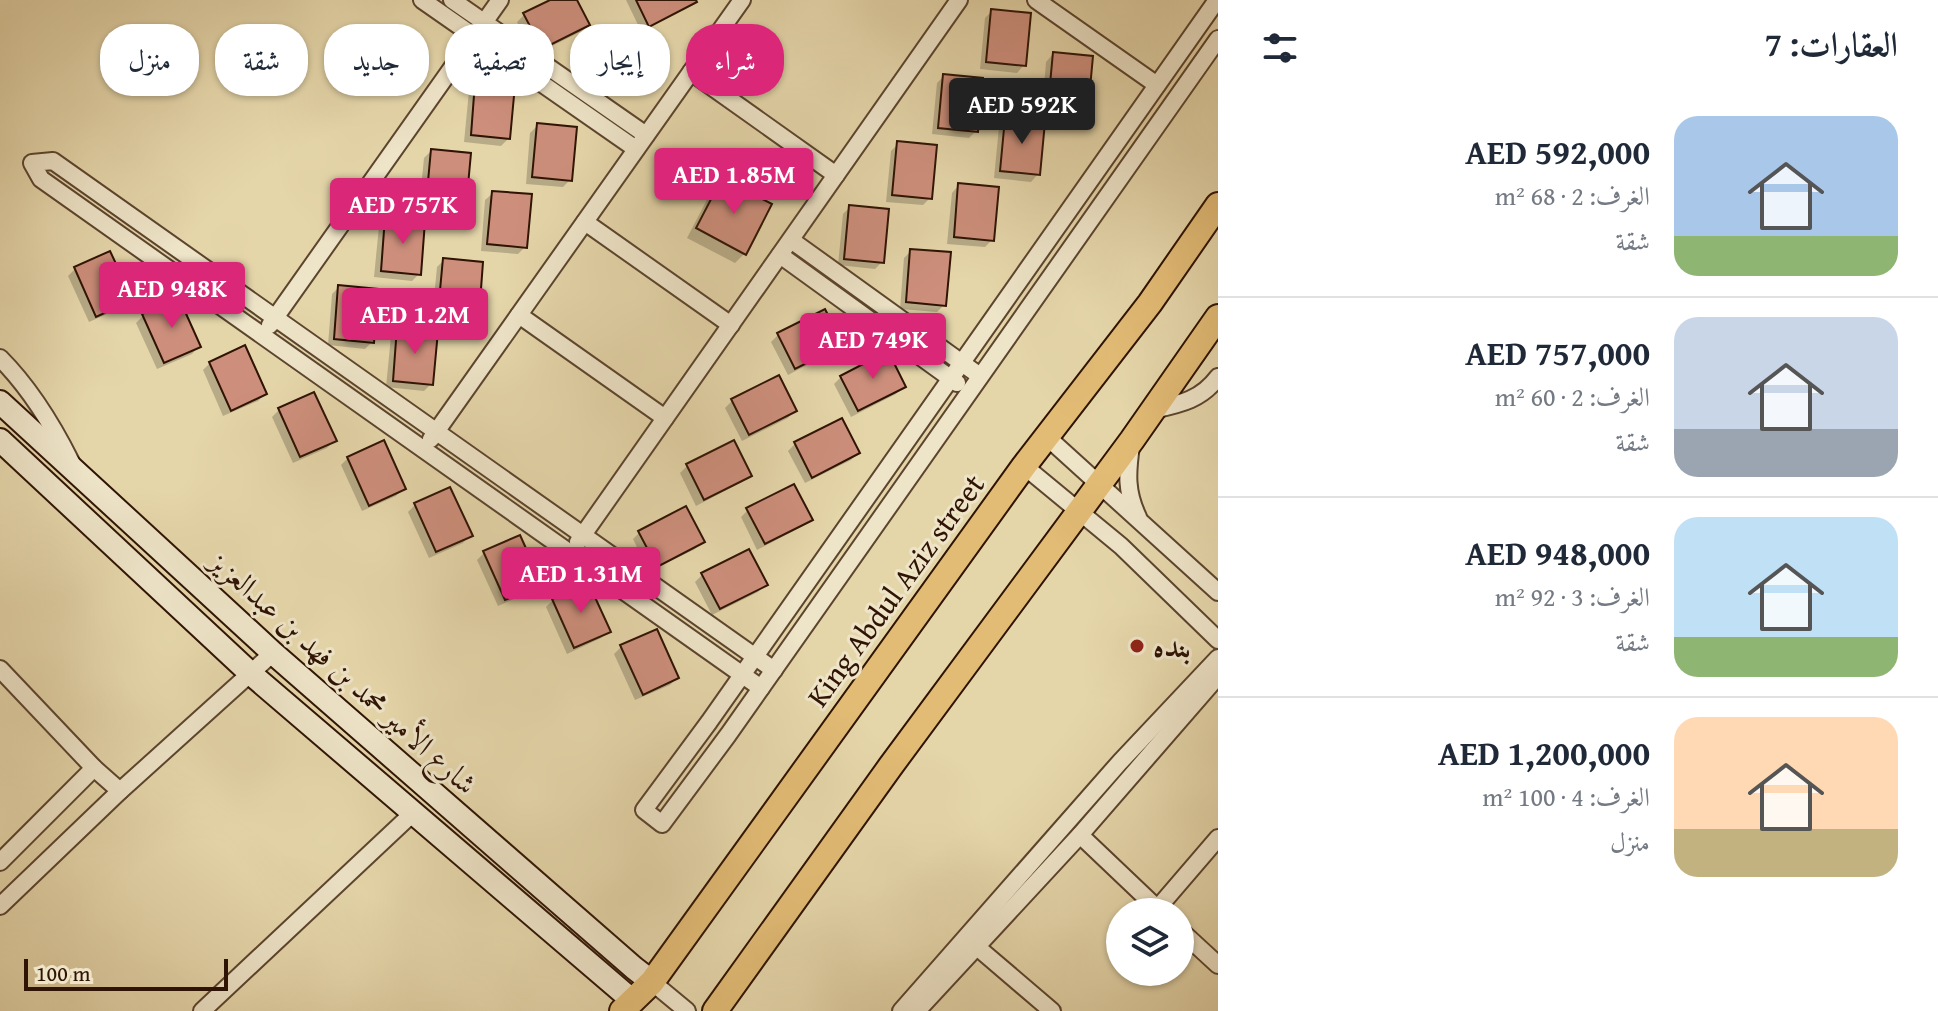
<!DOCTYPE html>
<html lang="ar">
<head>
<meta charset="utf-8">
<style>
  :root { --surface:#fff; --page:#f6f6f7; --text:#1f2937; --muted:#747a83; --line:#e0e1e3; --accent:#db2777 }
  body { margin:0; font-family:"Gentium Book Plus",Amiri,serif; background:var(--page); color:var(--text); direction:rtl; height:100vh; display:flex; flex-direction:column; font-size:30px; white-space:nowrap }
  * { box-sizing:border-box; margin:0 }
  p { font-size:26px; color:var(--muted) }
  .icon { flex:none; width:44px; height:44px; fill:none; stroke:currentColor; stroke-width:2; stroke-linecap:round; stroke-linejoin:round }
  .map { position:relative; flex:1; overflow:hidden; direction:ltr }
  .details { display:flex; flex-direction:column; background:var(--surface); width:720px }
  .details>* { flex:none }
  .banner { position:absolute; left:24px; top:24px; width:760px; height:72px; direction:rtl; display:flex; gap:16px }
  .controls { position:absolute; left:1106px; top:898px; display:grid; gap:16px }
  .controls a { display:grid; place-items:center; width:88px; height:88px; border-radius:50%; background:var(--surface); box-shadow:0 2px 6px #0004; font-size:40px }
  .scale { position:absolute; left:24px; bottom:20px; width:204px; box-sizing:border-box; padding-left:8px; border:4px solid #2f1304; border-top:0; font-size:22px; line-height:28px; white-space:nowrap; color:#2f1304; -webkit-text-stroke:6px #eee4c8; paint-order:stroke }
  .price { position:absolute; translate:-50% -68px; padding:0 18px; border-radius:8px; background:var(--accent); color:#fff; font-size:26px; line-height:52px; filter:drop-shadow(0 2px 4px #0008) }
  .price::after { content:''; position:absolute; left:50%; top:48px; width:24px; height:18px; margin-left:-12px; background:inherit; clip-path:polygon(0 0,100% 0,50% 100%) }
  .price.current { background:#222; color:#fff }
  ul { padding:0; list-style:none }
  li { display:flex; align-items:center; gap:24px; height:200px; padding:0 40px }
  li+li { border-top:2px solid var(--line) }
  li span { display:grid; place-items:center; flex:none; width:224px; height:160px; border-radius:24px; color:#555 }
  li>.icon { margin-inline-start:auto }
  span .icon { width:96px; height:96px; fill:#fffc; stroke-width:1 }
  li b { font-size:34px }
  h2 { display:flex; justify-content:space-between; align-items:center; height:96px; padding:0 40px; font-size:34px }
  .tag { padding:0 28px; border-radius:32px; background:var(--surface); box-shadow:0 2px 6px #0004; font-size:28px; line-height:72px }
  .tag.current { background:var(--accent); color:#fff }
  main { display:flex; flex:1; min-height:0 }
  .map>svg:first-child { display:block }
  .shadow { fill:#0003 }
  .building { fill:#cd8f7c; stroke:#2f1304; stroke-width:2 }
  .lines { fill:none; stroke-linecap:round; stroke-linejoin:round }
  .street-casing { stroke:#5c442e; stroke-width:20 }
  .secondary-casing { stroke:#2f1304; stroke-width:26 }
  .primary-casing { stroke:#2f1304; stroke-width:28 }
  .street { stroke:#eee4c8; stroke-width:16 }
  .secondary { stroke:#eee4c8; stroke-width:22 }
  .primary { stroke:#e2bb75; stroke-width:24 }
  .poi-dot { fill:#8f2418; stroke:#eee4c8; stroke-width:3 }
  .labels { text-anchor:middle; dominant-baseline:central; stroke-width:6; stroke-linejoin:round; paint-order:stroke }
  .street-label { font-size:30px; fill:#2f1304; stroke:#eee4c8 }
  .poi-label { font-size:30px; font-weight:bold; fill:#2f1304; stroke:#eee4c8; text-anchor:start }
</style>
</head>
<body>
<main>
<section class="details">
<h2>العقارات: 7<svg class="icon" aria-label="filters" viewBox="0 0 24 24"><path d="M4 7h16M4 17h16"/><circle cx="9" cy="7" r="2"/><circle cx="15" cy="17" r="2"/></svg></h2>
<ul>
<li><span style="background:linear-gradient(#a9c7e8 75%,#8fb573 0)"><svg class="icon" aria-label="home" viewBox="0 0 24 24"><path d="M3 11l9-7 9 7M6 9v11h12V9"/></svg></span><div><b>AED 592,000</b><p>الغرف: 2 · 68 m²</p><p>شقة</p></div></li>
<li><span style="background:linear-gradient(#c9d6e8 70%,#9aa5b1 0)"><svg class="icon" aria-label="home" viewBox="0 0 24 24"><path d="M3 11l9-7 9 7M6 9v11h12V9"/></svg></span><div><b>AED 757,000</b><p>الغرف: 2 · 60 m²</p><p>شقة</p></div></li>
<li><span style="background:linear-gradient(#bfe0f5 75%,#8fb573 0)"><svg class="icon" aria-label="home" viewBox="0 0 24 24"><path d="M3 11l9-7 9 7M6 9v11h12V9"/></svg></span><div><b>AED 948,000</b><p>الغرف: 3 · 92 m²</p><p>شقة</p></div></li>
<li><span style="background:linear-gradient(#ffd9b3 70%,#c2b280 0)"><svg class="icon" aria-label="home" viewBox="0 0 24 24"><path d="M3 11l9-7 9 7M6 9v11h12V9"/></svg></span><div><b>AED 1,200,000</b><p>الغرف: 4 · 100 m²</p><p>منزل</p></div></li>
</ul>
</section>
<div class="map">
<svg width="1218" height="1011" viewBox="0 0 1218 1011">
  <rect width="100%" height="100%" fill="#e5d6aa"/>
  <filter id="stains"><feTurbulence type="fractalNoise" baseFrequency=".0025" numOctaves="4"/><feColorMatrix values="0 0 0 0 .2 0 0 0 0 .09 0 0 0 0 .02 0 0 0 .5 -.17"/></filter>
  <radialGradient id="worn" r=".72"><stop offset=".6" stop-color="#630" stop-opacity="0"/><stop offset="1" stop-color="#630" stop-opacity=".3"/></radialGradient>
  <g class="shadow">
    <polygon points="554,0 575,0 587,24 580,32 534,55 517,22 524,15"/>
    <polygon points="626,0 694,0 695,2 689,7 689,4 640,29"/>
    <polygon points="992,11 1024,65 1017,73 980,69 985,18"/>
    <polygon points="1053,54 1086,109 1079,116 1042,113 1046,62"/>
    <polygon points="587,58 650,67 643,74 597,97 580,65"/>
    <polygon points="944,76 976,131 969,138 932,134 937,83"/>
    <polygon points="476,84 509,138 501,146 464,142 469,91"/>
    <polygon points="1006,120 1038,174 1031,182 994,178 999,127"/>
    <polygon points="537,126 570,180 563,187 526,184 530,133"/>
    <polygon points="898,144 930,198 923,205 886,202 891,151"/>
    <polygon points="431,151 464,206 457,213 419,209 424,158"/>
    <polygon points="722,180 745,253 735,263 687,238 712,190"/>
    <polygon points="959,185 992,240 985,247 947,244 952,193"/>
    <polygon points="493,193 525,247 518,254 481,251 485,200"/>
    <polygon points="850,207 882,262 875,269 838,265 843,214"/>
    <polygon points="386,219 419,274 412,281 374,277 379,226"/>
    <polygon points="911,251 944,305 937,312 900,309 904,258"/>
    <polygon points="109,254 130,300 123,307 89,322 68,276 75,269"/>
    <polygon points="444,260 477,315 469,322 432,318 437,267"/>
    <polygon points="339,287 372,342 365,349 328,345 332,294"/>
    <polygon points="143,316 199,346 192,354 157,369 136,323"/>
    <polygon points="398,329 431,384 424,391 386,387 391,336"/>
    <polygon points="778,335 841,344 834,351 788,375 771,342"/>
    <polygon points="210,363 265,394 258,401 223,416 203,370"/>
    <polygon points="841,377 903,387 896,394 851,417 834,384"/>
    <polygon points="732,401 795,410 788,418 742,441 725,408"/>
    <polygon points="279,410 334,441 327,448 293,463 272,417"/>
    <polygon points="733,442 749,475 742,482 696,506 680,473 687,466"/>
    <polygon points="795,444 858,453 851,460 805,483 788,451"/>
    <polygon points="348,458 403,489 396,496 362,511 341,465"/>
    <polygon points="415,505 470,535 463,543 429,558 408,512"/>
    <polygon points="748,510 810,519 803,526 757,550 741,517"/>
    <polygon points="640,532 702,542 695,549 649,572 633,539"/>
    <polygon points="484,553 539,584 532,591 498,606 477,560"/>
    <polygon points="702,575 765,585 758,592 712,615 695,582"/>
    <polygon points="553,600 608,631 601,638 567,654 546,607"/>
    <polygon points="621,647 677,678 670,685 635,700 614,654"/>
  </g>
  <g class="building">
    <polygon points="550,0 577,0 590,25 542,49 523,13"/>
    <polygon points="636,0 696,0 697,2 649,27"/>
    <polygon points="991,9 1031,13 1026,66 986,62"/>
    <polygon points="634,32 652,67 604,92 586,56"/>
    <polygon points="1053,52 1093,56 1088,110 1048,106"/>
    <polygon points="943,74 983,78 978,132 938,128"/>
    <polygon points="475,82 515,85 510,139 471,135"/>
    <polygon points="1005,118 1045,122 1040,175 1000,171"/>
    <polygon points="537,123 577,127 572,181 532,177"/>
    <polygon points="897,141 937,145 932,199 892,195"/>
    <polygon points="431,149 471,153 466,207 426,203"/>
    <polygon points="722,178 772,204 746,255 696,228"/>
    <polygon points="958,183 999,187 994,241 954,237"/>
    <polygon points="492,191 532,194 527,248 487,244"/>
    <polygon points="849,205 889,209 884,263 844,259"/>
    <polygon points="385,217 425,221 421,275 381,271"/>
    <polygon points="910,249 951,252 946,306 906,302"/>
    <polygon points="110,251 133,300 96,317 74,267"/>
    <polygon points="443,258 483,262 479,316 438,312"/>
    <polygon points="338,285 378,289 374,343 334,339"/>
    <polygon points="179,298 201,347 164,363 142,314"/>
    <polygon points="825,309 843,345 795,369 777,333"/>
    <polygon points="397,327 438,331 433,385 393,381"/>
    <polygon points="245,345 267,394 231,411 209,362"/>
    <polygon points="888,351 906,387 858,411 840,376"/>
    <polygon points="779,375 797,411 749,435 731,399"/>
    <polygon points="314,392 337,441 300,457 278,408"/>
    <polygon points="842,418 860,453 812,478 794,442"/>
    <polygon points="384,440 406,489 369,506 347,457"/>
    <polygon points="734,440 752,476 704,500 686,464"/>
    <polygon points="794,484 813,520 765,544 746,508"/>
    <polygon points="450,487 473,536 436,552 414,503"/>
    <polygon points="686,506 705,542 657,567 638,531"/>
    <polygon points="520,535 542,584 505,600 483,551"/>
    <polygon points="749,549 768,585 720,609 701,573"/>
    <polygon points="588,582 611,632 574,648 552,599"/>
    <polygon points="657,629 679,678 643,695 620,645"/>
  </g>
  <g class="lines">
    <defs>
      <g id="street">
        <polyline points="422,0 636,149"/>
        <polyline points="452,0 646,135"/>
        <polyline points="1036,0 1157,85"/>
        <polyline points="1217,0 709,722 644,810 662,824 728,735 1218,39"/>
        <polyline points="691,72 836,175"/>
        <polyline points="585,222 731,325"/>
        <polyline points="791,240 980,376"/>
        <polyline points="780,255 957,383"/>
        <polyline points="519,315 665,418"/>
        <polyline points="270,325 500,0"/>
        <path d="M0,358c30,30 52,66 71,104"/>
        <path d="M1153,410c27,-6 48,-10 65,-33"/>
        <polyline points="1047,437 1218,592"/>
        <polyline points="431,439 742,0"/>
        <path d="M1131,446c-4,27 -5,46 7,71"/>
        <polyline points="1024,466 1121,546 1218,640"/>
        <polyline points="578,542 959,0"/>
        <polyline points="0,669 94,768 120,791"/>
        <polyline points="761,688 41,179 32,163 53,161 774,670"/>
        <polyline points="1080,835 1161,912"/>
        <polyline points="0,862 94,768"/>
        <polyline points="0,906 120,791 273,653"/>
        <polyline points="1157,909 1218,838"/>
        <polyline points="1180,930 1218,965"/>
        <polyline points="977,947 1052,1011"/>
        <polyline points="652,982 687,1011"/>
        <polyline points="202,1011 413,813"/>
        <polyline points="901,1011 1120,762 1218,658"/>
        <polyline points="917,1011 1080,835 1218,676"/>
      </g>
      <g id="secondary">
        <polyline points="0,402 273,653 634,968 652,982"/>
        <polyline points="0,440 250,673 633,1001"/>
      </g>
      <g id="primary">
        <polyline points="622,1011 652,982 1024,466 1150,303 1218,205"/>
        <polyline points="715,1011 890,767 1132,440 1218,317"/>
      </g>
    </defs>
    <use href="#street" class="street-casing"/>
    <use href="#secondary" class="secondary-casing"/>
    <use href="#primary" class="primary-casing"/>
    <use href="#street" class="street"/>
    <use href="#secondary" class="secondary"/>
    <use href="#primary" class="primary"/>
  </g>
  <circle class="poi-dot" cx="1137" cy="646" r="8"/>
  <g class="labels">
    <g class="street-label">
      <text transform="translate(895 590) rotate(-54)">King Abdul Aziz street</text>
      <text transform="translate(344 672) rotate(42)">شارع الأمير محمد بن فهد بن عبدالعزيز</text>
    </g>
    <g class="poi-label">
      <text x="1153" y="646">بنده</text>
    </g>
  </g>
  <rect width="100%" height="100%" filter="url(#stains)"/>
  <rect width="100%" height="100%" fill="url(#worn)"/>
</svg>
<div class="controls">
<a><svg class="icon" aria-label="layers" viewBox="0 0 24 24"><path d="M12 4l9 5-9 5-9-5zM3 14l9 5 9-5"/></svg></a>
</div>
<div class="scale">100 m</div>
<b class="price current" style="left:1022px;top:146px">AED 592K</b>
<b class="price" style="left:734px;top:216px">AED 1.85M</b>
<b class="price" style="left:403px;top:246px">AED 757K</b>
<b class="price" style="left:172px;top:330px">AED 948K</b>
<b class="price" style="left:415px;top:356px">AED 1.2M</b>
<b class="price" style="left:873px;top:381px">AED 749K</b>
<b class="price" style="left:581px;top:615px">AED 1.31M</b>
<div class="banner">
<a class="tag current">شراء</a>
<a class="tag">إيجار</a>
<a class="tag">تصفية</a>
<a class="tag">جديد</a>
<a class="tag">شقة</a>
<a class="tag">منزل</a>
</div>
</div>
</main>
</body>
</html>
